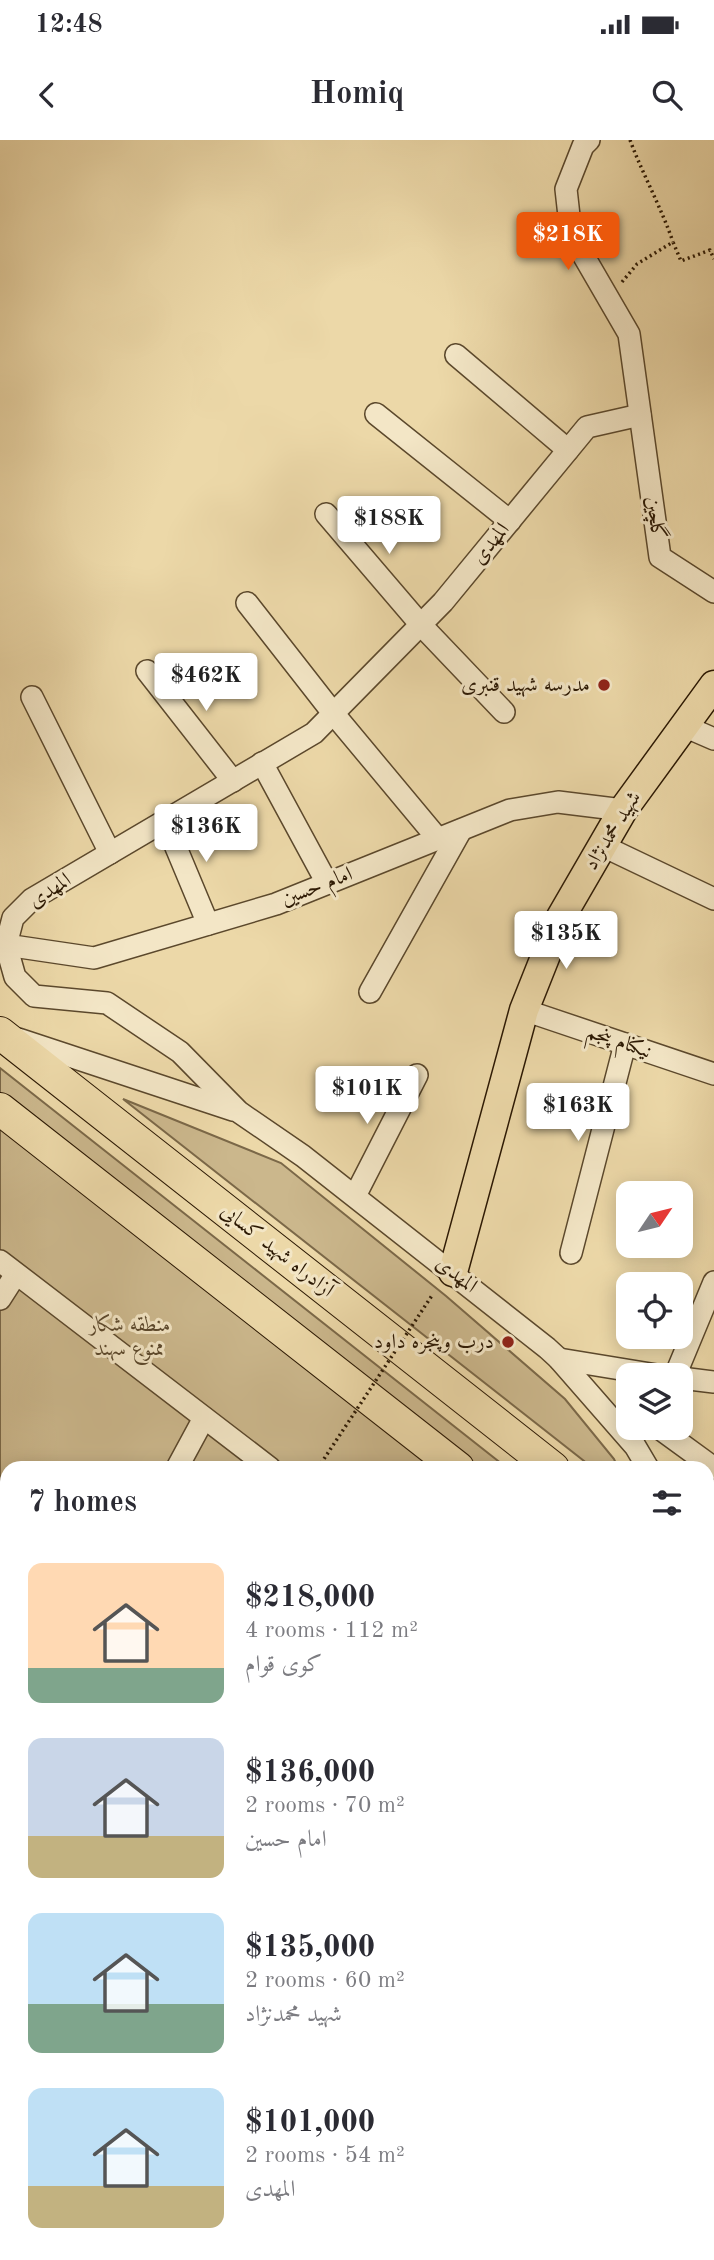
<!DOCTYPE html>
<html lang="en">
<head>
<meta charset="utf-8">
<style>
  :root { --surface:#fff; --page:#f2f2f3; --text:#2b2b33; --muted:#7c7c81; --accent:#ea580c }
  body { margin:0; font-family:"Old Standard TT",Amiri,serif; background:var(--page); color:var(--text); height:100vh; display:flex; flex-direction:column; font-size:26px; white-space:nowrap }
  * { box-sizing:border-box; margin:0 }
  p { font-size:23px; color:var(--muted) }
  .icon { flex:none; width:38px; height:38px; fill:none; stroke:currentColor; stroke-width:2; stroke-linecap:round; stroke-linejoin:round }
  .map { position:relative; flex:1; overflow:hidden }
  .drawer { position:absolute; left:0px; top:1321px; width:714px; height:800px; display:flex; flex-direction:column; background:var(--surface); border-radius:21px 21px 0 0; box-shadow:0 4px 18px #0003 }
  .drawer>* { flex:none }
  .needle { width:46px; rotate:55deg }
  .controls { position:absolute; left:616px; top:1041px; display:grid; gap:14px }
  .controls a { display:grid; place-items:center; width:77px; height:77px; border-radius:14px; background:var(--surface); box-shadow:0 4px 18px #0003; font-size:35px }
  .price { position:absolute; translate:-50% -60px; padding:0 16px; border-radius:7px; background:#fff; color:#222; font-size:23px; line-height:46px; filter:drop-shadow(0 2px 4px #0008) }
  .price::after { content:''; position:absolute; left:50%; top:42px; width:21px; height:16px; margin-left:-10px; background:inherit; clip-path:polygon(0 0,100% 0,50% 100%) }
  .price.on { background:var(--accent); color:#fff }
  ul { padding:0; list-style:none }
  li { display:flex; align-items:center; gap:21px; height:175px; padding:0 28px }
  li span { display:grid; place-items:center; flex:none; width:196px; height:140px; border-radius:14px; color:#555 }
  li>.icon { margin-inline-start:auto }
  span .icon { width:84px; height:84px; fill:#fffc; stroke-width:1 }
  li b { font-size:30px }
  h2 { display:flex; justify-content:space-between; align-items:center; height:84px; padding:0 28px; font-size:30px }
  .status { display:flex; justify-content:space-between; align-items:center; height:49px; padding:0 35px; background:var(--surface); direction:ltr }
  .status svg { height:19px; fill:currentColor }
  header { display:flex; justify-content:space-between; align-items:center; height:91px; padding:0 28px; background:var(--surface); font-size:32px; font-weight:600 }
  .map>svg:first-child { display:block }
  .green { fill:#cbb78c; stroke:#7b6848; stroke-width:2 }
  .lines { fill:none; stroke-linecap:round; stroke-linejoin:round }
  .minor-casing { stroke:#5b482c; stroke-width:24 }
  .major-casing { stroke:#2b1803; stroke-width:31 }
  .highway-casing { stroke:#2b1803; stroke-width:34 }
  .path { stroke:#2b1803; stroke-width:3.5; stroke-dasharray:2 3.5; stroke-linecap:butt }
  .minor { stroke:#f3e6c6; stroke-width:21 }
  .major { stroke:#ecd8a8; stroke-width:28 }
  .highway { stroke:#ecd8a8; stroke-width:32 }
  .path-bridge { stroke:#2b1803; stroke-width:3.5; stroke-dasharray:2 3.5; stroke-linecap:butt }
  .poi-dot { fill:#8f2418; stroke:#f3e6c6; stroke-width:2.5 }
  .labels { text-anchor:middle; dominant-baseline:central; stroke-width:6; stroke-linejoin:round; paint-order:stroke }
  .street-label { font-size:21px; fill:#2b1803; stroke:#f3e6c6 }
  .poi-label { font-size:21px; fill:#2b1803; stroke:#f3e6c6; text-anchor:end }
  .park-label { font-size:21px; font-style:italic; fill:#5b482c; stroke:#f3e6c6 }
</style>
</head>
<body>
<div class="status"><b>12:48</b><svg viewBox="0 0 49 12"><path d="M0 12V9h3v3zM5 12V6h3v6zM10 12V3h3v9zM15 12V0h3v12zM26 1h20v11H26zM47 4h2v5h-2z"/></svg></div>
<header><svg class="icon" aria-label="back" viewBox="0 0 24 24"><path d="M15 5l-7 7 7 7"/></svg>Homiq<svg class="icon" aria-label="search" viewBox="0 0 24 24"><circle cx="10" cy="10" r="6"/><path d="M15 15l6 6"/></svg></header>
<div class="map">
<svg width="714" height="2120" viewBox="0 0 714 2120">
  <rect width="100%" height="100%" fill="#ecd8a8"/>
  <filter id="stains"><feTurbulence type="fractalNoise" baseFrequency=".00286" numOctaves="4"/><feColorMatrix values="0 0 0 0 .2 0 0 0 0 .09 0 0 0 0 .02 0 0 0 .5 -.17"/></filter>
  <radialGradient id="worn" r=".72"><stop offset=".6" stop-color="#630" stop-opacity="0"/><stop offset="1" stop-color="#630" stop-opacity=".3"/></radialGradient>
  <g class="green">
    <polygon points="0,928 507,1328 7,1328 7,2114 707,2114 707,1502 714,1508 714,2120 0,2120"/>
    <polygon points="123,959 281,1023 446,1156 565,1259 614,1319 618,1328 593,1328"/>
  </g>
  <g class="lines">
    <defs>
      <g id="minor">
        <polyline points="589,0 583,6 566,49 571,94 629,194 660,417 714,452"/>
        <polyline points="456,215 568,310"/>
        <polyline points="376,274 510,381"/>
        <polyline points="640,275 587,287 443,462 314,593 32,759 13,778 6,805 15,837 34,856 107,863 180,912 239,972 303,1016 547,1208 559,1219 635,1306 648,1328"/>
        <polyline points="326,374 421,485 504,572"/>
        <polyline points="247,463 333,573 438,699"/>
        <polyline points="147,531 233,641"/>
        <polyline points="32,557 110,713"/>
        <polyline points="684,586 714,599"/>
        <polyline points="262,623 327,743"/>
        <polyline points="165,681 208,784"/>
        <polyline points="603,706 714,759"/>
        <polyline points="6,805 94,818 276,764 510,670 558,662 623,670"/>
        <polyline points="370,852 461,690"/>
        <polyline points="524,870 714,934"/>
        <polyline points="18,899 233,970"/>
        <polyline points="355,1056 417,935"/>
        <polyline points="571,1113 625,904"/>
        <polyline points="0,1121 270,1328"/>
        <polyline points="0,1159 16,1134"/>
        <polyline points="559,1219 663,1236"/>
        <polyline points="675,1236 714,1142"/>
        <polyline points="681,1238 714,1242"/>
        <polyline points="659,1288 714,1328"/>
        <polyline points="177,1328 204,1278"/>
        <polyline points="707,1427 714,1438"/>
        <polyline points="0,1647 7,1637"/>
        <polyline points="707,1700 714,1707"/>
        <polyline points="0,1768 7,1759"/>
        <polyline points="707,1979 714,1968"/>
        <polyline points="87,2120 91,2114"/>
        <polyline points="416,2120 422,2114"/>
        <polyline points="463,2120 466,2114"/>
      </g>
      <polyline id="major" points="453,1132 524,870 561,777 623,670 714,545"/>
      <g id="highway">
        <polyline points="0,893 553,1328"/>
        <polyline points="0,969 458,1328"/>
        <polyline points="707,1449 714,1455"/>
        <polyline points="707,1534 714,1540"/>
      </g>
    </defs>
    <use href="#minor" class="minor-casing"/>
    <use href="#major" class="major-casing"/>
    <use href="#highway" class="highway-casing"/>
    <g class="path">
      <path d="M630,0c13,35 31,67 43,102"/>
      <polyline points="622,142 637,124 673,102 681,121 710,110 714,119"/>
    </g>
    <use href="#minor" class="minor"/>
    <use href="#major" class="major"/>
    <use href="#highway" class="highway"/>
    <polyline class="path-bridge" points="318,1328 433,1154"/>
  </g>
  <g class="poi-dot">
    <circle cx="604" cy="545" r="7"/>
    <circle cx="508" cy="1202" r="7"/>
  </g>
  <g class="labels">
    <g class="street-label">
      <text transform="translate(655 378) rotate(82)">گلچین</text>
      <text transform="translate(491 404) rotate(-51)">المهدی</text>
      <text transform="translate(613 691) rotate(-58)">شهید محمدنژاد</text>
      <text transform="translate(317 747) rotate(-21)">امام حسین</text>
      <text transform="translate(50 751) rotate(-33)">المهدی</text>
      <text transform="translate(619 902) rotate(19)">نیکنام پنجم</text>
      <text transform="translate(277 1111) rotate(38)">آزادراه شهید کسایی</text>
      <text transform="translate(456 1135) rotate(38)">المهدی</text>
    </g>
    <g class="poi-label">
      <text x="590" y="545">مدرسه شهید قنبری</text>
      <text x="494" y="1202">درب وپنجره داود</text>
    </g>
    <g class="park-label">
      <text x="130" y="1185">منطقه شکار<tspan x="130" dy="24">ممنوع سهند</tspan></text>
    </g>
  </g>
  <rect width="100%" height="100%" filter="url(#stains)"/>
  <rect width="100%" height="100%" fill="url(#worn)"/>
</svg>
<div class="controls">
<a><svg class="needle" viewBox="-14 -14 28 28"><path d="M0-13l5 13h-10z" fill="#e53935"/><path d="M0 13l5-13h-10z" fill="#7c7c81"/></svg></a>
<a><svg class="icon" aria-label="locate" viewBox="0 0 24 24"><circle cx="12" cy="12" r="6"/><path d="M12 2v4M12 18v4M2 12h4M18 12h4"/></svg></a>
<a><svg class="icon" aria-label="layers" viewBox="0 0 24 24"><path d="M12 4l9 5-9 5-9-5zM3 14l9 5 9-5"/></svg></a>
</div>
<b class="price on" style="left:568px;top:132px">$218K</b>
<b class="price" style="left:389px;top:416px">$188K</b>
<b class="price" style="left:206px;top:573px">$462K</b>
<b class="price" style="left:206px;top:724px">$136K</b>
<b class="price" style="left:566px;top:831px">$135K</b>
<b class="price" style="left:367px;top:986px">$101K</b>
<b class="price" style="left:578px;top:1003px">$163K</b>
<section class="drawer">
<h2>7 homes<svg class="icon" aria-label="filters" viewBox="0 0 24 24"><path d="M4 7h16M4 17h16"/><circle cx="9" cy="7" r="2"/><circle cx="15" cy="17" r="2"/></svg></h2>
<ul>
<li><span style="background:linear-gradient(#ffd9b3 75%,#7fa58c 0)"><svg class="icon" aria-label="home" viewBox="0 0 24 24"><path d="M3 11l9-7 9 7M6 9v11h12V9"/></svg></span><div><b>$218,000</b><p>4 rooms · 112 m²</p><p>کوی قوام</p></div></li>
<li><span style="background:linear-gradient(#c9d6e8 70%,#c2b280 0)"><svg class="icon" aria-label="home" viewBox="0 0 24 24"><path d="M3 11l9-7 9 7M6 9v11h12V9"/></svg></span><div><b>$136,000</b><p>2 rooms · 70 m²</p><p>امام حسین</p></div></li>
<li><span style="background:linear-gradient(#bfe0f5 65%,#7fa58c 0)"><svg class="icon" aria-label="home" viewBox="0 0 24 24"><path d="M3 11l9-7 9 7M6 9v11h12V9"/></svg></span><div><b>$135,000</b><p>2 rooms · 60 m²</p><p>شهید محمدنژاد</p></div></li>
<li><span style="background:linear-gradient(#bfe0f5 70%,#c2b280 0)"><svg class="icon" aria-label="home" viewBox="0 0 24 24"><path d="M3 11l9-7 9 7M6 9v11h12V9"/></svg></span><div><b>$101,000</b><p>2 rooms · 54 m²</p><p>المهدی</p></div></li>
</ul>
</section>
</div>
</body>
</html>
